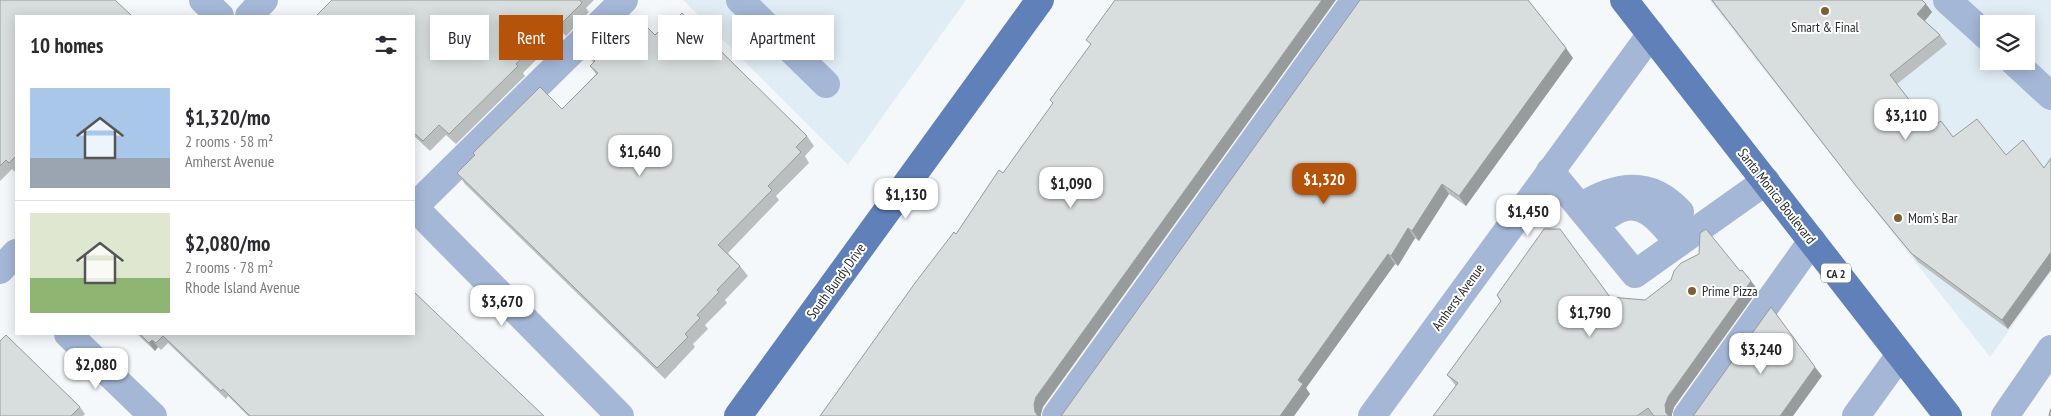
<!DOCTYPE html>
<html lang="en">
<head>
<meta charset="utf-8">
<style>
  :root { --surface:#fff; --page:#f7f7f7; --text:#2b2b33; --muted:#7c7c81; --line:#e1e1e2; --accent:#b45309 }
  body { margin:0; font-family:"PT Sans Narrow",sans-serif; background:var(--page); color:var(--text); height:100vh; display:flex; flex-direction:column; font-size:19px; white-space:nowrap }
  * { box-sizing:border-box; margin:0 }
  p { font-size:16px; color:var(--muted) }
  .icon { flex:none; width:28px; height:28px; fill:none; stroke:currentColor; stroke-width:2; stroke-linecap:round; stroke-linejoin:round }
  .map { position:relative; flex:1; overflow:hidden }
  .side { position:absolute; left:15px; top:15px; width:400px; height:320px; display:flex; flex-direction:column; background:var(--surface); border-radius:0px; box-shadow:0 2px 12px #0003 }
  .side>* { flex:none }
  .banner { position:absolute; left:430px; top:15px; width:475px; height:45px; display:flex; gap:10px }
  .controls { position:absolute; left:1980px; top:15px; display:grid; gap:10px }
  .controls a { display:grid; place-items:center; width:55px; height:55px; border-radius:0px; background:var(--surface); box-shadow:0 2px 12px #0003; font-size:25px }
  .price { position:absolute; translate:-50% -42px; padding:0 11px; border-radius:10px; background:#fff; color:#222; font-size:16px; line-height:32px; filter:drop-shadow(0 1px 2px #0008) }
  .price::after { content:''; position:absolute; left:50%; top:30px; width:15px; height:11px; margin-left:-8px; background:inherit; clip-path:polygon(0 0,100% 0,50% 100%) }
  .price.current { background:var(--accent); color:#fff }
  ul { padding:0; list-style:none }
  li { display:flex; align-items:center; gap:15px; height:125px; padding:0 15px }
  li+li { border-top:1px solid var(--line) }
  li span { display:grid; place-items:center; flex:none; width:140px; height:100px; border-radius:0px; color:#555 }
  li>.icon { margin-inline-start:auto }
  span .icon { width:60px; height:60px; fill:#fffc; stroke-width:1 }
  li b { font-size:21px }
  h2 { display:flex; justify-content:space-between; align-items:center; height:60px; padding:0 15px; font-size:21px }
  .pill { padding:0 18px; border-radius:0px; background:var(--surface); box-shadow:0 2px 12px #0003; font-size:18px; line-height:45px }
  .pill.current { background:var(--accent); color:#fff }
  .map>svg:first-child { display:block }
  .built { fill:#e1edf4; fill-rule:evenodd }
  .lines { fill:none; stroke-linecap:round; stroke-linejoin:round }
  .minor { stroke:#a4b7d7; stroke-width:28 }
  .major { stroke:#5f80b8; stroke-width:28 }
  .wall { fill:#babebe }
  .shaded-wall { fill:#979b9b }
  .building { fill:#d8dddd; stroke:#979b9b }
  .poi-dot { fill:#7d6134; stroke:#fff; stroke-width:2 }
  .labels { text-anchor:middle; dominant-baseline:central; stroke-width:4; stroke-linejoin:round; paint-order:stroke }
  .shield { fill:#fff; stroke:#6a6b6c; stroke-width:1 }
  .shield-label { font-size:12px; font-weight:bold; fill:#2a2c2d }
  .poi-label { font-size:14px; fill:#2a2c2d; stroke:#fff; text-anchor:start }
  .street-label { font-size:14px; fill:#2a2c2d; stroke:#fff }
</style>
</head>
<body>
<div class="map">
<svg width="2051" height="416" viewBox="0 0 2051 416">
  <rect width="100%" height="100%" fill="#f4f8fa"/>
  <g class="built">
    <polygon points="683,0 966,0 848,165"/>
    <path d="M1709,0h342v272l-61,85zM1989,24h37v37h-37z"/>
  </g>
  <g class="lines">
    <g class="minor">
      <polyline points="203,0 220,16"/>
      <polyline points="740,0 826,84"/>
      <polyline points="1947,0 1989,38"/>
      <polyline points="249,16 264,0"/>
      <polyline points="2013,61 2051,96"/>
      <polyline points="1550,171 1635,274 1766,181"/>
      <polyline points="414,207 624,0"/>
      <polyline points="414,207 620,416"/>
      <path d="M1580,207c35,-22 69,-29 100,5"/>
      <path d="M1609,215c30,-23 52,5 69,28"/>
      <polyline points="0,270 16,253"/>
      <polyline points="68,334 153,416"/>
      <polyline points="1056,416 1355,0"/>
      <polyline points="1372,416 1651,34"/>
      <polyline points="1687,416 1812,241"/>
      <polyline points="1856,416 1900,355"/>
      <polyline points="2005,416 2051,349"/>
    </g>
    <g class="major">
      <polyline points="1624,0 1948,416"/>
      <polyline points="738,416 1040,0"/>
    </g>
  </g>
  <g class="wall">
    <polygon points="0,0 16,16 16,171 15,172 12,169 0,181"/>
    <polygon points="332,0 594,0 586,8 589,12 566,36 563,33 523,73 525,76 456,144 446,135 430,151 414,136 414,16"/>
    <polygon points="1711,0 1922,0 1932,12 1925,21 1940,35 1947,44 1897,84 2008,329 1918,262 1863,195"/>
    <polygon points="665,31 807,136 814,146 805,156 809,163 776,196 779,200 728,253 740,266 748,276 725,300 727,303 705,325 708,329 693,344 695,347 665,379 465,184 457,173 475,155 473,153 562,109 596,74 590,66 594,63 588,57 581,47 617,36 655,35"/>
    <polygon points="1573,58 1466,206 1449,194 1419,241 1415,238 1398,266 1395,264 1306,388 1310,394 1061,416"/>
    <polygon points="1740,271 1758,290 1674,407 1672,414 1672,416 1433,416 1456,386 1447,375 1610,297 1645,300"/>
    <polygon points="137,334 414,334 544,416 248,416 228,396 226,399 168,343 161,350 158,347 155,351"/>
    <polygon points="80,407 85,414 83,416 0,416"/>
  </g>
  <g class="shaded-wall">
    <polygon points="1322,0 1336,0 1043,407 1041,414 1041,416 1037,416 1035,412 1034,404 1036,397"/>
    <polygon points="1926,4 1932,12 1923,23 1917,14"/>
    <polygon points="1566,48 1573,58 1466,206 1459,196"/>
    <polygon points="1442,184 1449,194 1419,241 1412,231"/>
    <polygon points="1408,228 1415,238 1398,266 1391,256"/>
    <polygon points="2051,252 2051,270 2008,329 2002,320"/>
    <polygon points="1388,254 1395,264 1306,388 1310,394 1294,416 1280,416 1298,380"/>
    <polygon points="1751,281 1758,290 1674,407 1672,414 1672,416 1668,416 1666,413 1665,405 1668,397"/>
    <polygon points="152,340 158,347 155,351 149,343"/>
    <polygon points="1815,367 1822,376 1793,416 1780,416"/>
  </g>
  <g class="building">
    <polygon points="0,0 115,0 132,16 16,16 16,156 9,163 6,160 0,166"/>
    <polygon points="332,0 580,0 582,3 559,26 556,24 538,41 516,64 518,66 449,134 439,125 423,141 414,133 414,16 316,16"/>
    <polygon points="1115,0 1322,0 1036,397 1034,404 1035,412 1038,416 820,416 915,283 954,232 956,234 999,170 1003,173 1053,103 1050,100 1091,44 1086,40"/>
    <polygon points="1360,0 1528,0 1566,48 1459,196 1442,184 1412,231 1408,228 1391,256 1388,254 1298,380 1303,384 1280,416 1061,416"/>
    <polygon points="1712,0 1922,0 1926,4 1917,14 1940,35 1890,75 1931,128 1941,121 1953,137 1977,119 2006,155 2023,140 2044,168 2051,158 2051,252 2002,320 1911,253 1856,186"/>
    <polygon points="682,13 807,136 796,147 801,152 768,186 772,190 718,245 740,266 717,290 719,292 697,315 700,318 685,334 688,337 657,368 457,173 475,155 473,153 540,87 562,109 598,73 590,66 595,61 581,47 604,24 617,36 636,16 655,35 662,28 665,31"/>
    <polygon points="1544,229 1560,229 1610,297 1645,300 1671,280 1674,271 1681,263 1699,254 1700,233 1706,229 1740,271 1742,270 1751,281 1668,397 1665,405 1666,413 1669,416 1654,416 1648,408 1637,416 1433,416 1458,383 1447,375 1501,301 1497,295"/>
    <polygon points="414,292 544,416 250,416 223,389 221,391 163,336 156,343 152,340 149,343 140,334 414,334"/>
    <polygon points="1771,307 1815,367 1780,416 1693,416"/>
    <polygon points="6,335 80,407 71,416 0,416 0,341"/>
    <polygon points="2051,409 2051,416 2049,416 2050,411"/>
  </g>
  <g class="poi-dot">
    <circle cx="1825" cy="11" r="5"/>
    <circle cx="1898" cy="218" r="5"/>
    <circle cx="1692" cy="291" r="5"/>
  </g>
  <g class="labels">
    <rect class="shield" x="1821" y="263.5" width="30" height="19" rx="4"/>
    <g class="shield-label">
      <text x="1836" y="273">CA 2</text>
    </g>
    <g class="poi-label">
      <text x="1825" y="27" text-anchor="middle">Smart &amp; Final</text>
      <text x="1908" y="218">Mom's Bar</text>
      <text x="1702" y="291">Prime Pizza</text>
    </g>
    <g class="street-label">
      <text transform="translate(1777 196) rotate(52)">Santa Monica Boulevard</text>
      <text transform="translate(836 281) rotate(-54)">South Bundy Drive</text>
      <text transform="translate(1458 297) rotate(-54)">Amherst Avenue</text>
    </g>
  </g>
</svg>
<div class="controls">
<a><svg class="icon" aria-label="layers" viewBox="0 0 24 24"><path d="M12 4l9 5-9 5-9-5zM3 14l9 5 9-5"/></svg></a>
</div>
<b class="price" style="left:1906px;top:141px">$3,110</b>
<b class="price" style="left:640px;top:177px">$1,640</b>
<b class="price current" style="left:1324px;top:205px">$1,320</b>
<b class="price" style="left:1071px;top:209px">$1,090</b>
<b class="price" style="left:906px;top:220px">$1,130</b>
<b class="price" style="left:1528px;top:237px">$1,450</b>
<b class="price" style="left:502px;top:327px">$3,670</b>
<b class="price" style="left:1590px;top:338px">$1,790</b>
<b class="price" style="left:1761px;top:375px">$3,240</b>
<b class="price" style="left:96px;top:390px">$2,080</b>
<div class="banner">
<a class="pill">Buy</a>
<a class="pill current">Rent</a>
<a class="pill">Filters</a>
<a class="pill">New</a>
<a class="pill">Apartment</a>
</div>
<section class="side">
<h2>10 homes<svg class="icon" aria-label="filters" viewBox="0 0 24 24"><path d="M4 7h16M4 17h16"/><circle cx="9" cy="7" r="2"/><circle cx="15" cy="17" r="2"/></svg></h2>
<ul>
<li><span style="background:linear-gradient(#a9c7e8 70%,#9aa5b1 0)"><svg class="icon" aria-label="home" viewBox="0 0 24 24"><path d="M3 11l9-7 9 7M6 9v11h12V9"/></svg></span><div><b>$1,320/mo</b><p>2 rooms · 58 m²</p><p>Amherst Avenue</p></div></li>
<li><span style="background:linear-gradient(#dfe7d0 65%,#8fb573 0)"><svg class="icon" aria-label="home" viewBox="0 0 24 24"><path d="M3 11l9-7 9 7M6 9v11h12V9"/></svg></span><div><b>$2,080/mo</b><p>2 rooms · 78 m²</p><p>Rhode Island Avenue</p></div></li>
</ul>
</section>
</div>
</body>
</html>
